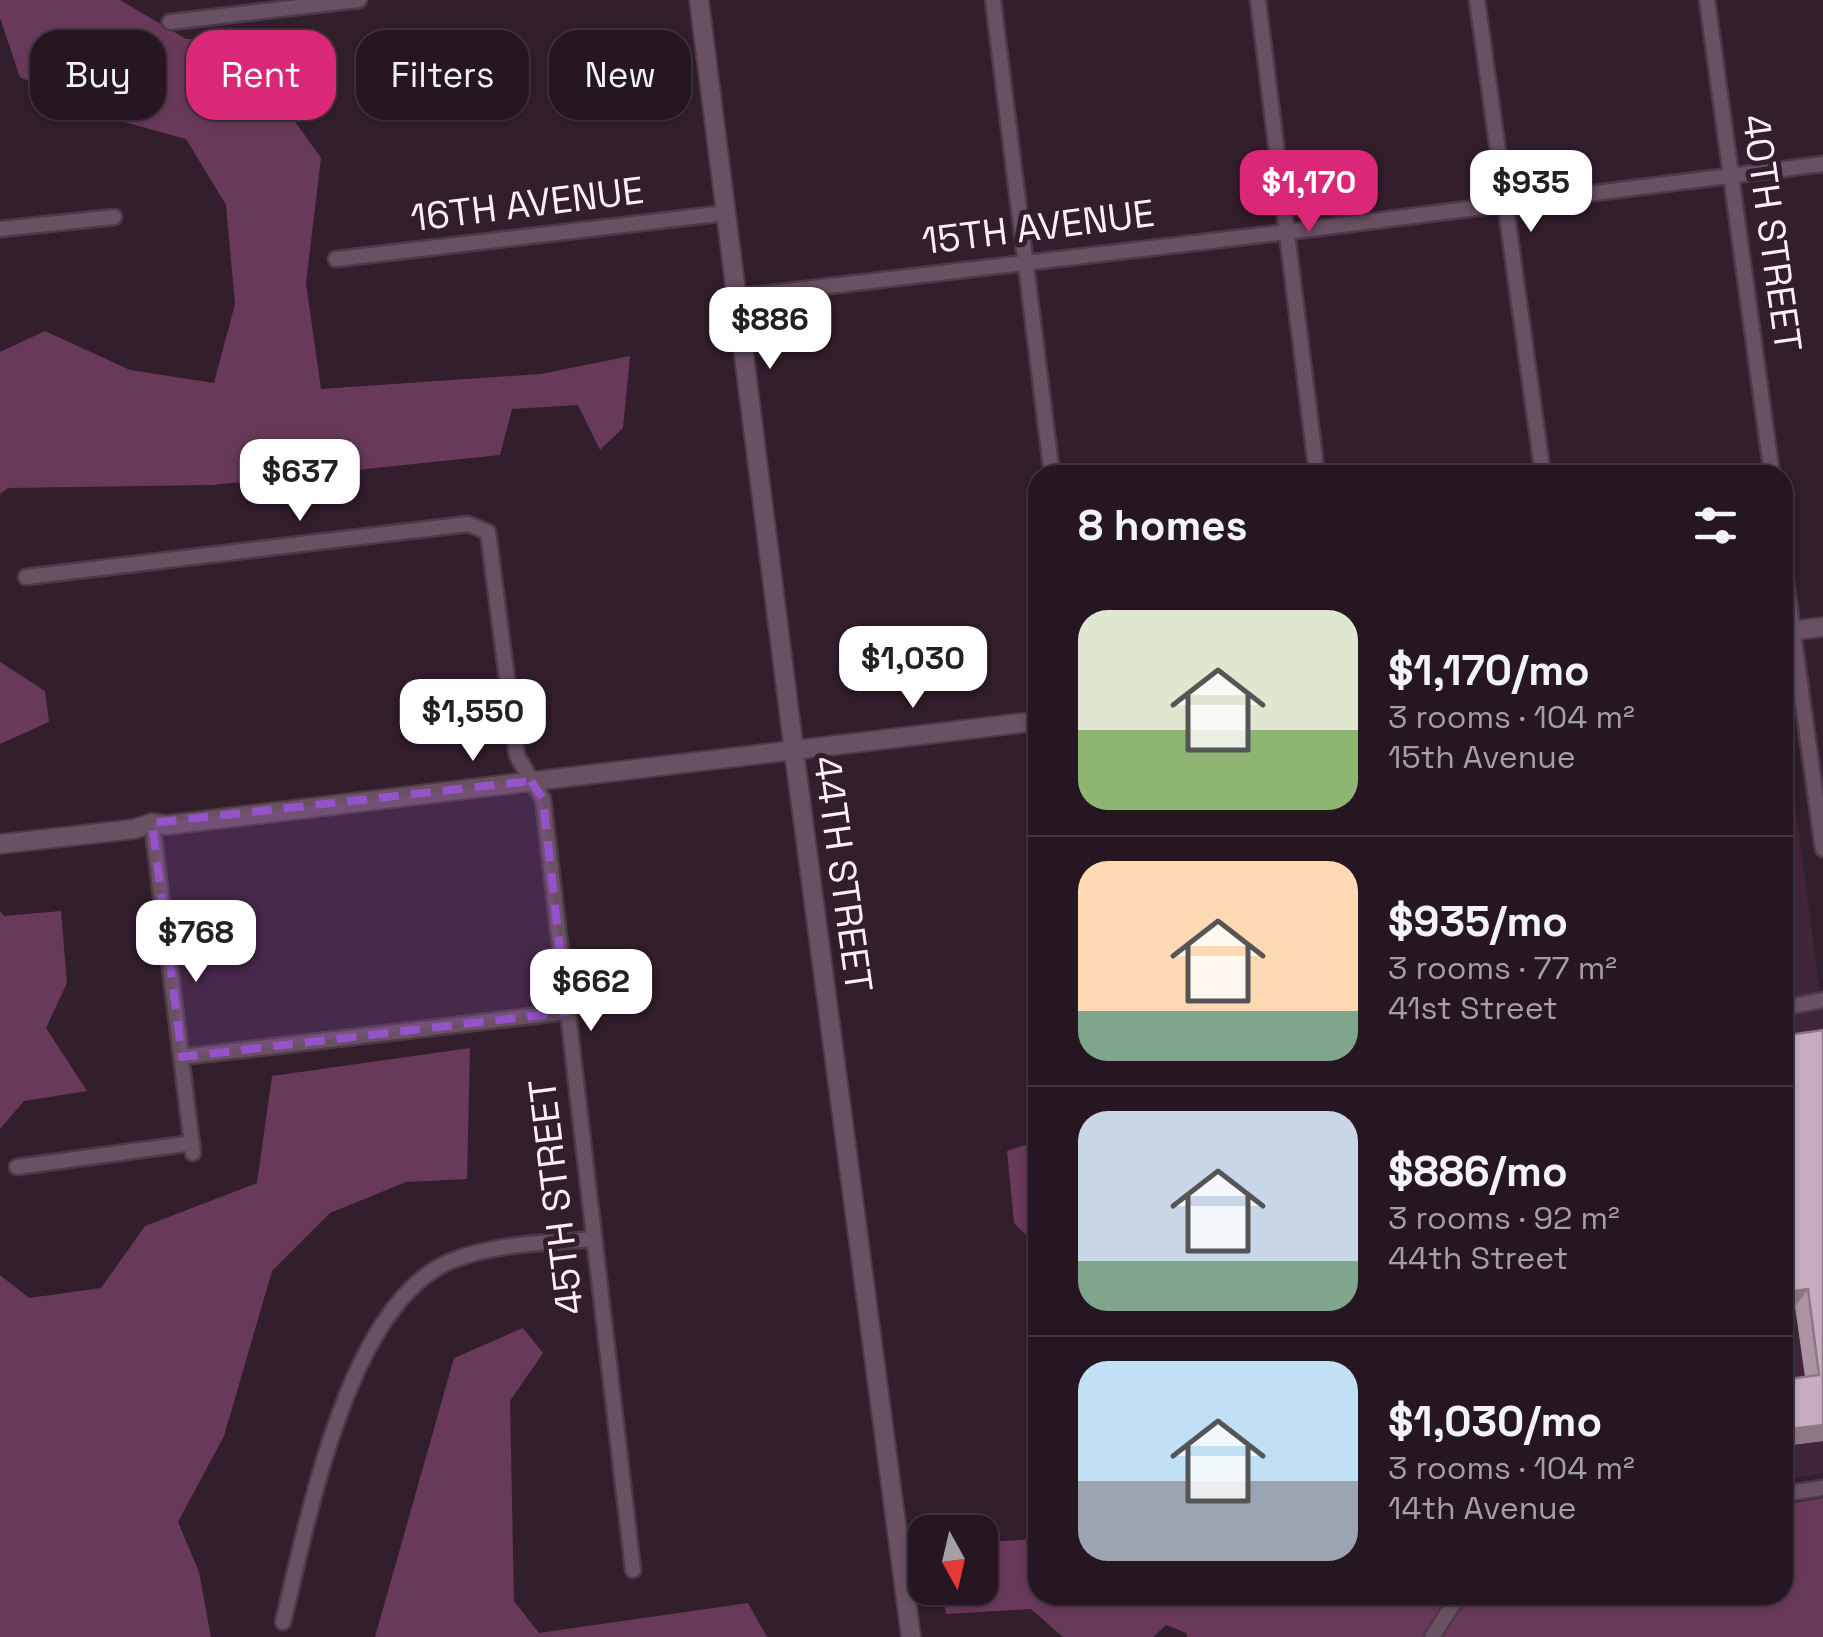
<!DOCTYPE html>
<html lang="en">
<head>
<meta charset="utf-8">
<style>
  :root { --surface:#261621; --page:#32232e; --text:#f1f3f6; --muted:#a49fa5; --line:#42353f; --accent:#db2777 }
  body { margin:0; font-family:"Space Grotesk",sans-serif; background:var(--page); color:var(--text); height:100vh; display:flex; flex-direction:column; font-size:38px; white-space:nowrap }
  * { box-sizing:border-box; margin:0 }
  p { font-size:32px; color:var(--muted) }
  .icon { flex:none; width:55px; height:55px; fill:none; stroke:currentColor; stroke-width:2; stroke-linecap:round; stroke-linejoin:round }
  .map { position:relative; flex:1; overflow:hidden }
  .details { position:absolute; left:1028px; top:465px; width:765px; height:1140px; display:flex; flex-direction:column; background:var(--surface); border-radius:30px; box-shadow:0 2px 8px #0004,0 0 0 2px var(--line) }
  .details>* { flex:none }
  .top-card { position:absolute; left:30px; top:30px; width:848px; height:90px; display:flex; gap:20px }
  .needle { width:65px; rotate:172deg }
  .fabs { position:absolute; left:908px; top:1515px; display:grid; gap:20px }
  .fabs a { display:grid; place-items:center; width:90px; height:90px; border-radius:20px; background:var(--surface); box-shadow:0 2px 8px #0004,0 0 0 2px var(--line); font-size:50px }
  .price { position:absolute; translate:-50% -85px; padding:0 22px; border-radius:20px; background:#fff; color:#222; font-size:32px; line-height:65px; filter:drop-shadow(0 2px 5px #0008) }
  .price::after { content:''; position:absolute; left:50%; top:60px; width:30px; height:22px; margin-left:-15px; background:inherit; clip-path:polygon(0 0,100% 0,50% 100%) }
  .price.on { background:var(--accent); color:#fff }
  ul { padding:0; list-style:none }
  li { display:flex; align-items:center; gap:30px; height:250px; padding:0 50px }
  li+li { border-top:2px solid var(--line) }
  li span { display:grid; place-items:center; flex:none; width:280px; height:200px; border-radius:30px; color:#555 }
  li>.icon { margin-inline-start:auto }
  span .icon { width:120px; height:120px; fill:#fffc; stroke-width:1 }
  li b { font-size:42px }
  h2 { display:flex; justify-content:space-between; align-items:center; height:120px; padding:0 50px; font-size:42px }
  .chip { padding:0 35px; border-radius:30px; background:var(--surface); box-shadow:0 2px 8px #0004,0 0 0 2px var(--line); font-size:35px; line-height:90px }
  .chip.on { background:var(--accent); color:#fff }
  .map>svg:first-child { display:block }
  .built { fill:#412638 }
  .green { fill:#69395a }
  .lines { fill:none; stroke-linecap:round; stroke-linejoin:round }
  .minor-casing { stroke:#4c3a46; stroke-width:19 }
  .tertiary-casing { stroke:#4c3a46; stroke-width:22 }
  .minor { stroke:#695161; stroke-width:14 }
  .tertiary { stroke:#695161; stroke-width:18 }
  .wall { fill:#ac94a3 }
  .shaded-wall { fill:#8c7885 }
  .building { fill:#c8acbe; stroke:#8c7885; stroke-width:2.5 }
  .marked { fill:#9553ca; fill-opacity:0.2; stroke:#9553ca; stroke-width:8; stroke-dasharray:20 12; stroke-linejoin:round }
  .labels { text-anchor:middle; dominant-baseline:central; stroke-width:10; stroke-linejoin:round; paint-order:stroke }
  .street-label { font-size:38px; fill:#fdeef7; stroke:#331e2c }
</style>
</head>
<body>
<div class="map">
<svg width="1823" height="1637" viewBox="0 0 1823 1637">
  <rect width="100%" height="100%" fill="#331e2c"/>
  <g class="built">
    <polygon points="1783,715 1820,992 1783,999 1782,999"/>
    <polygon points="1823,1010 1823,1473 1783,1480 1782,1018"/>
  </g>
  <g class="green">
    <polygon points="0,0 120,0 186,39 277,41 274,92 321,158 306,283 321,389 541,374 630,356 623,428 600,450 578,405 512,409 500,455 212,485 8,488 0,494 0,352 45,331 130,370 214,383 235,304 226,205 186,139 110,118 20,77 0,18"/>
    <polygon points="0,662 45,691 49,722 0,744"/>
    <polygon points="0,911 4,916 61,911 67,983 46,1028 87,1091 24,1101 0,1129"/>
    <polygon points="470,1048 467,1179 406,1182 330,1213 272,1271 224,1436 178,1522 199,1572 211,1637 0,1637 0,1275 29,1298 101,1288 145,1226 257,1183 272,1076"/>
    <polygon points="1037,1141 1038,1141 1037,1246 1014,1223 1007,1151"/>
    <polygon points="523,1328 543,1353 510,1401 514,1601 539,1633 748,1603 767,1637 375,1637 454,1358"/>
    <polygon points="1823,1498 1823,1637 1187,1637 1186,1633 1166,1625 1153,1637 1063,1637 1031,1609 946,1614 942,1588 980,1588 980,1542 1023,1540 1037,1535 1038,1595 1782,1595 1783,1505"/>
  </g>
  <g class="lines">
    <defs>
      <g id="minor">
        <polyline points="993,0 1052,475"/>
        <polyline points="1258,0 1317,475"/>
        <polyline points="1477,0 1543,475"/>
        <polyline points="1707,0 1772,475"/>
        <polyline points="170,22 359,0"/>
        <polyline points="0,229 114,217"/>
        <polyline points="336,259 726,213"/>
        <polyline points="737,297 1287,232 1823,164"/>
        <polyline points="1782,553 1823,849"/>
        <polyline points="26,577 468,524 488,532 517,756 543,799 633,1570"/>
        <polyline points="152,823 193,1153"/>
        <polyline points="1782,1008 1823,1000"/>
        <polyline points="182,1057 567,1012"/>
        <polyline points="17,1167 192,1143"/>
        <polyline points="1782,1494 1823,1488"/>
        <path d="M283,1622c25,-101 64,-318 168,-361 44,-18 96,-18 142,-22"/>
        <polyline points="1432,1637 1459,1595"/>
      </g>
      <g id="tertiary">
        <polyline points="699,0 794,751 911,1637"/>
        <polyline points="1782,632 1823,627"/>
        <polyline points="0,844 135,829 152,823 167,825 1038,721"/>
      </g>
    </defs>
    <use href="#minor" class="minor-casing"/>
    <use href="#tertiary" class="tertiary-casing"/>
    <use href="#minor" class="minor"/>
    <use href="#tertiary" class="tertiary"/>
  </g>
  <polygon class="wall" points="1823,1030 1823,1441 1782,1446 1782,1380 1805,1377 1795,1307"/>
  <g class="shaded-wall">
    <polygon points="1808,1289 1795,1307 1782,1309 1782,1293"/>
    <polygon points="1823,1425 1823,1441 1782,1446 1782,1430"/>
  </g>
  <polygon class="building" points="1823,1030 1823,1425 1782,1430 1782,1380 1819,1375 1808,1289 1782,1293 1782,1036"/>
  <path class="marked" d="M531,781l12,18 24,213 -385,45 -30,-234z"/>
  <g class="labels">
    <g class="street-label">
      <text transform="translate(527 204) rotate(-7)">16TH AVENUE</text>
      <text transform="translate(1038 227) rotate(-7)">15TH AVENUE</text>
      <text transform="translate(1772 233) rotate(82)">40TH STREET</text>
      <text transform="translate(843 874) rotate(82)">44TH STREET</text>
      <text transform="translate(556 1197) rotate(-97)">45TH STREET</text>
    </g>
  </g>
</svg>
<div class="fabs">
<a><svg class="needle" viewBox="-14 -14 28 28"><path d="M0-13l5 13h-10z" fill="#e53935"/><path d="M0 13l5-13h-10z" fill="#a49fa5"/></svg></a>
</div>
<b class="price on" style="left:1309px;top:235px">$1,170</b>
<b class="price" style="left:1531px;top:235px">$935</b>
<b class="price" style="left:770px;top:372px">$886</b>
<b class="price" style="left:300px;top:524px">$637</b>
<b class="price" style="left:913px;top:711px">$1,030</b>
<b class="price" style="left:473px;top:764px">$1,550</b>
<b class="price" style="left:196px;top:985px">$768</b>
<b class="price" style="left:591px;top:1034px">$662</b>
<div class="top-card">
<a class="chip">Buy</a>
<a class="chip on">Rent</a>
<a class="chip">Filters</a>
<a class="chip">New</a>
</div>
<section class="details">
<h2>8 homes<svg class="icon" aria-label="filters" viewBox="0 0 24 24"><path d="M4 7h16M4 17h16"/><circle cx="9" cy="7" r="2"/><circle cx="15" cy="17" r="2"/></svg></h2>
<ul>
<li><span style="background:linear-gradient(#dfe7d0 60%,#8fb573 0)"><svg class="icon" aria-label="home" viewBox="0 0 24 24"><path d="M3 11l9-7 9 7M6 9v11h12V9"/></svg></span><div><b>$1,170/mo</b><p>3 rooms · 104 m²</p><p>15th Avenue</p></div></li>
<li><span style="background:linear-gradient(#ffd9b3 75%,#7fa58c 0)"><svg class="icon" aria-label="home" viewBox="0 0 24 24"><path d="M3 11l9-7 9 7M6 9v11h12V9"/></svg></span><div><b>$935/mo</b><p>3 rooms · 77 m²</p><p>41st Street</p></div></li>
<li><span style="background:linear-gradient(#c9d6e8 75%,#7fa58c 0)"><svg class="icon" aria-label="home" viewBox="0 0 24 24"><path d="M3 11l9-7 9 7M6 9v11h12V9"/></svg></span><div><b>$886/mo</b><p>3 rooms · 92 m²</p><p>44th Street</p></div></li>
<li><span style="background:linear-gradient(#bfe0f5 60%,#9aa5b1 0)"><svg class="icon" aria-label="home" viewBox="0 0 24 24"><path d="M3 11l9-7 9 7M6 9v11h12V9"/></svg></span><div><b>$1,030/mo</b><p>3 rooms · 104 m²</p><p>14th Avenue</p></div></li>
</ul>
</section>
</div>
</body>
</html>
